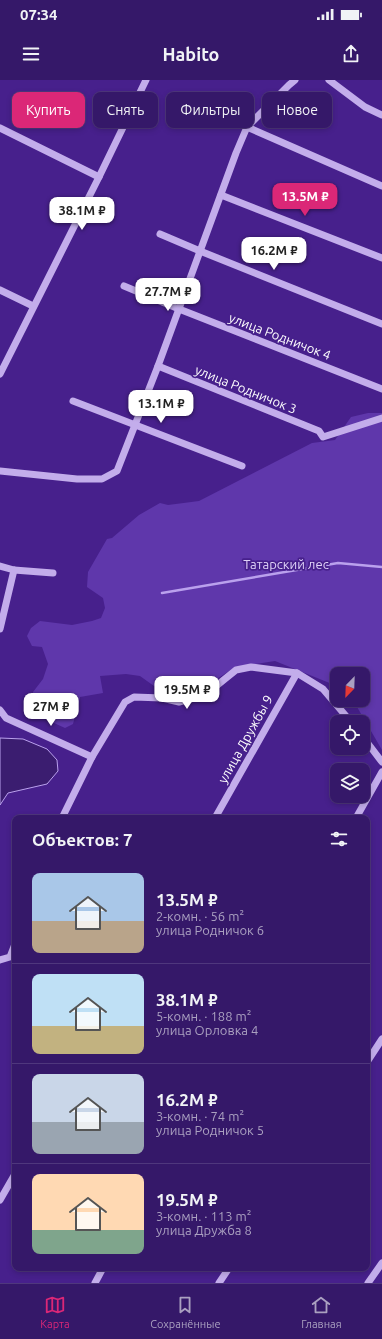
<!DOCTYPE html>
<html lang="ru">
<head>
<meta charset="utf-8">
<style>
  :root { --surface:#351869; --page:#3d216f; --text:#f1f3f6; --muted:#aaa0c0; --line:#4f377d; --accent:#db2777 }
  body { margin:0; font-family:Ubuntu,sans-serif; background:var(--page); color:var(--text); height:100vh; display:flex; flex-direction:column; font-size:15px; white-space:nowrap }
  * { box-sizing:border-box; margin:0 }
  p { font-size:13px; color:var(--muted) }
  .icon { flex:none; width:22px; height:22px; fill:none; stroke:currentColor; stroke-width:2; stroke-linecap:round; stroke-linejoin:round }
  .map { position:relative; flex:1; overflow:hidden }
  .details { position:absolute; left:12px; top:735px; width:358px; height:456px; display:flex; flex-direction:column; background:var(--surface); border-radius:8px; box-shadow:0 2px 6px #0003,0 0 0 1px var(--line) }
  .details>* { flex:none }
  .banner { position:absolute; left:12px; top:12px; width:358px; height:36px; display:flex; gap:8px }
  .needle { width:26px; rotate:203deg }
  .fabs { position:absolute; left:330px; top:587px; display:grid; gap:8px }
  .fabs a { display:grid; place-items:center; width:40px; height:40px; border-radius:8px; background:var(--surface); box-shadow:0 2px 6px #0003,0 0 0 1px var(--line); font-size:20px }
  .price { position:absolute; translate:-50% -34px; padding:0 9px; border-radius:8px; background:#fff; color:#222; font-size:13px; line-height:26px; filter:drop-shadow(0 1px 2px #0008) }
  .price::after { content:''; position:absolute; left:50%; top:24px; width:12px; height:9px; margin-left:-6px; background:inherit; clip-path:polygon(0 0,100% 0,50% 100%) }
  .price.active { background:var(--accent); color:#fff }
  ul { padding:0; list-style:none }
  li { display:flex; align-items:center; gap:12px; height:100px; padding:0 20px }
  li+li { border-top:1px solid var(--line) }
  li span { display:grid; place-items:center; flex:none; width:112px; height:80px; border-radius:8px; color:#555 }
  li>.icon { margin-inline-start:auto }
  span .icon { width:48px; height:48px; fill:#fffc; stroke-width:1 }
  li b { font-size:17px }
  h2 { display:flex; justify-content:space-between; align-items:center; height:48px; padding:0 20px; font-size:17px }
  .tag { padding:0 14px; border-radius:8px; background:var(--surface); box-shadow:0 2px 6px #0003,0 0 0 1px var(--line); font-size:14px; line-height:36px }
  .tag.active { background:var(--accent); color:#fff }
  .status { display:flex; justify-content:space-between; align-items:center; height:28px; padding:0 20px; background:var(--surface); direction:ltr }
  .status svg { height:11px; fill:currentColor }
  header { display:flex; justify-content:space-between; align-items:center; height:52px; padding:0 20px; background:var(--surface); font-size:18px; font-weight:600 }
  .dock { display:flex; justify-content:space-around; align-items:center; height:56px; border-top:1px solid var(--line); background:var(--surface); font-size:11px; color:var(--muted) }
  .dock a { display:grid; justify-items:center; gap:2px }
  .dock .active { color:var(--accent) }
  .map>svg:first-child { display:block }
  .green { fill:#5f37ab }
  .water { fill:#3b1d70; stroke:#baa1ed }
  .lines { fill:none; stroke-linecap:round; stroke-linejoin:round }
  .stream { stroke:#baa1ed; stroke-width:2.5 }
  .minor { stroke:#c3adeb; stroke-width:7 }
  .labels { text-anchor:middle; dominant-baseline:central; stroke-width:3.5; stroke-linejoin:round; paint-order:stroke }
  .street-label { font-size:13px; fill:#fff; stroke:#47208c }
  .park-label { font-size:13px; fill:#dfd2f8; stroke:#47208c }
</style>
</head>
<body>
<div class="status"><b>07:34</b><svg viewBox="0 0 49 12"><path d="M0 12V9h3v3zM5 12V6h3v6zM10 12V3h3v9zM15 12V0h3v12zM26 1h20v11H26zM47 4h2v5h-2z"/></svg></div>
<header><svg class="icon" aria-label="menu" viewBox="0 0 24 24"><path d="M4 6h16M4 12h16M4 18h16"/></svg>Habito<svg class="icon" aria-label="share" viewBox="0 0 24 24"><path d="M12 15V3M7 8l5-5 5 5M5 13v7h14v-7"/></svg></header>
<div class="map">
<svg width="382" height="1203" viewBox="0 0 382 1203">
  <rect width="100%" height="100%" fill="#47208c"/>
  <polygon class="green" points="368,333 382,333 382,670 353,620 363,620 363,594 337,594 337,606 275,581 235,587 208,605 190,602 169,609 154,606 140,596 126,594 100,596 103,613 80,617 73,644 65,648 54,643 47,636 46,628 35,623 33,612 43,599 48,584 42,567 32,566 27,556 31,548 40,541 72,545 92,541 101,538 105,528 103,518 87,507 88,492 107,459 112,458 139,435 160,423 168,425 199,421 312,363 335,360 351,337"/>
  <polygon class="water" points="0,658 23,659 47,669 57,680 58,691 47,704 8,713 0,725"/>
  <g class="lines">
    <polyline class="stream" points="162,513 338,483 382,487"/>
    <g class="minor">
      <polyline points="329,0 365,27 382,35"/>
      <polyline points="247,47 382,106"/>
      <polyline points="0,48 99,97"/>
      <polyline points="221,115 382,178"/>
      <polyline points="160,154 200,171 382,244"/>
      <polyline points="124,206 179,229 382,309"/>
      <polyline points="0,210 33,226"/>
      <polyline points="158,286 319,351 323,357 382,338"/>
      <polyline points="0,294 99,97 146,0"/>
      <polyline points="73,321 242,386"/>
      <polyline points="0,391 77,399 102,399 117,391 158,286 236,73 247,47 289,5 295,0"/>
      <polyline points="0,486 14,490 53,493"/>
      <polyline points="0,549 14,490"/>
      <polyline points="0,630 6,638 92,677"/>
      <polyline points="363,657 382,682"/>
      <polyline points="62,738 92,677 125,622 134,617 162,618 179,622 205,615 236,590 251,587 297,593 323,609 351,642"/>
      <polyline points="215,738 297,593"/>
      <polyline points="356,738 382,692"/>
      <polyline points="0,880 10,877 15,864"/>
      <polyline points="367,982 382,959"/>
      <polyline points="0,1120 15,1094"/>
      <polyline points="95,1203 103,1188"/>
      <polyline points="219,1203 229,1188"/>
      <polyline points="368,1203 382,1183"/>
    </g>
  </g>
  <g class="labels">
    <g class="street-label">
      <text transform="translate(280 256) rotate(21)">улица Родничок 4</text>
      <text transform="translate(246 309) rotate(22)">улица Родничок 3</text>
      <text transform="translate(245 659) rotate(-61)">улица Дружбы 9</text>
    </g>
    <g class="park-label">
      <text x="286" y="484">Татарский лес</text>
    </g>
  </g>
</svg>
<div class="fabs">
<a><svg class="needle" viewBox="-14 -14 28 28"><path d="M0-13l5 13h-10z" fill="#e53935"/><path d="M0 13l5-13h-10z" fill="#aaa0c0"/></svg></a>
<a><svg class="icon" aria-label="locate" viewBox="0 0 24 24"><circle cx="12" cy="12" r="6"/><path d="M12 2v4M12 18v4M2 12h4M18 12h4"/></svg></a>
<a><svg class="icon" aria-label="layers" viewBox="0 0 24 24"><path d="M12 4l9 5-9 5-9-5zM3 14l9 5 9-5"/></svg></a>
</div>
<b class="price active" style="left:305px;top:137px">13.5M ₽</b>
<b class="price" style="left:82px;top:151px">38.1M ₽</b>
<b class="price" style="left:274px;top:191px">16.2M ₽</b>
<b class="price" style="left:168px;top:232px">27.7M ₽</b>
<b class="price" style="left:161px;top:344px">13.1M ₽</b>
<b class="price" style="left:187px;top:630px">19.5M ₽</b>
<b class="price" style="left:51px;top:647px">27M ₽</b>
<div class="banner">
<a class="tag active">Купить</a>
<a class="tag">Снять</a>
<a class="tag">Фильтры</a>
<a class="tag">Новое</a>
</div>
<section class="details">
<h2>Объектов: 7<svg class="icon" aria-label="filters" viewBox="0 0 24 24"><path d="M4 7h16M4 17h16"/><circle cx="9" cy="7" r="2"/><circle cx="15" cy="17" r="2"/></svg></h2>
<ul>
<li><span style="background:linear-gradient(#a9c7e8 60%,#b9a48a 0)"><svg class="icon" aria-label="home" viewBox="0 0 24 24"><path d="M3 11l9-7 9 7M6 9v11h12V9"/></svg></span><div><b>13.5M ₽</b><p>2-комн. · 56 m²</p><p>улица Родничок 6</p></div></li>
<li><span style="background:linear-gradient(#bfe0f5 65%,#c2b280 0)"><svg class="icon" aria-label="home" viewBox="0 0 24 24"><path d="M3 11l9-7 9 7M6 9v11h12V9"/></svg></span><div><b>38.1M ₽</b><p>5-комн. · 188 m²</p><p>улица Орловка 4</p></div></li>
<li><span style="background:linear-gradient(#c9d6e8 60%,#9aa5b1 0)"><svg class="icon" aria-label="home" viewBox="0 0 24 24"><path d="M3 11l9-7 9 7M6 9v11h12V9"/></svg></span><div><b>16.2M ₽</b><p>3-комн. · 74 m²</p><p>улица Родничок 5</p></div></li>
<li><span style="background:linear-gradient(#ffd9b3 70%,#7fa58c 0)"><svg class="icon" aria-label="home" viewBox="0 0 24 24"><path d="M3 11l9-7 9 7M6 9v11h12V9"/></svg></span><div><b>19.5M ₽</b><p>3-комн. · 113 m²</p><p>улица Дружба 8</p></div></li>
</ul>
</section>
</div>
<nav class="dock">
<a class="active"><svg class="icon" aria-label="map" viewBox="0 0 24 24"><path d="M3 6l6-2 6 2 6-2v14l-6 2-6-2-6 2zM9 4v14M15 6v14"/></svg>Карта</a>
<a><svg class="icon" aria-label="saved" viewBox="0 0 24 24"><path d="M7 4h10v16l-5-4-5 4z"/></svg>Сохранённые</a>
<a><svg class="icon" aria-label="home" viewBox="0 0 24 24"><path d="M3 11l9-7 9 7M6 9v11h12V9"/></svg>Главная</a>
</nav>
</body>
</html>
